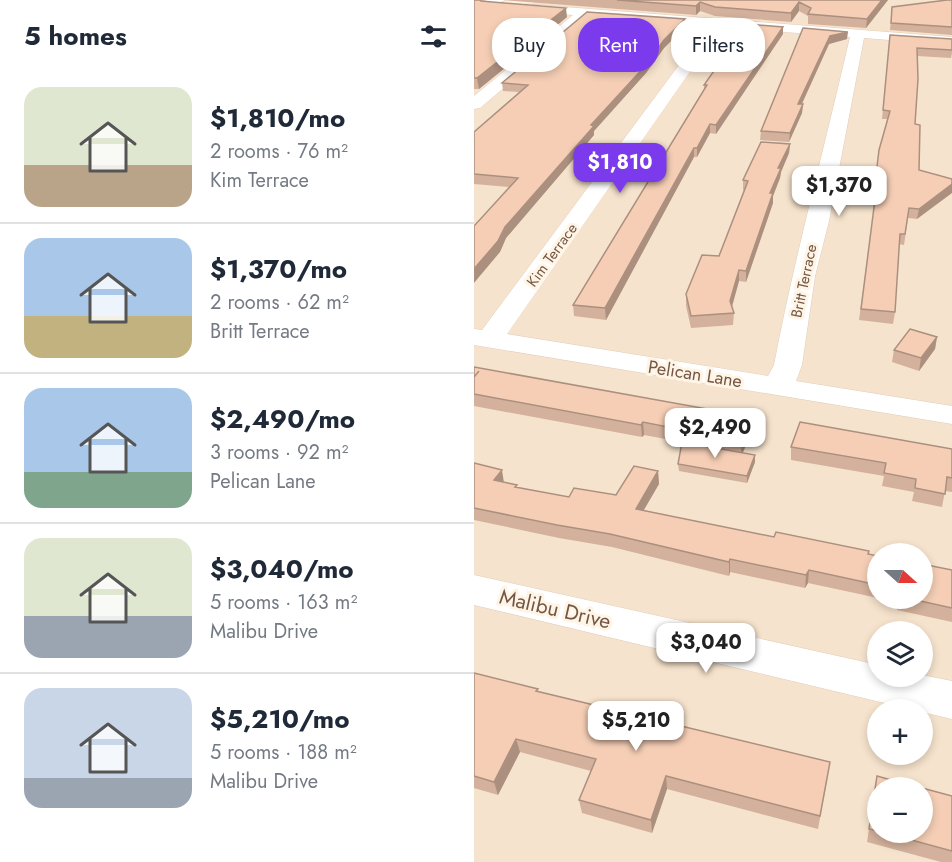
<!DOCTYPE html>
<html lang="en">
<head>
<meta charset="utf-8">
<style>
  :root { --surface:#fff; --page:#f6f6f7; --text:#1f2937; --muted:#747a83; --line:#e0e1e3; --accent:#7c3aed }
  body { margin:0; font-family:Jost,sans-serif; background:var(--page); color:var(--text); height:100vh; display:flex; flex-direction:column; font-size:22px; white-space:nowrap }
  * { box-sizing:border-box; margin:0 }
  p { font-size:20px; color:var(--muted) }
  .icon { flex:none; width:33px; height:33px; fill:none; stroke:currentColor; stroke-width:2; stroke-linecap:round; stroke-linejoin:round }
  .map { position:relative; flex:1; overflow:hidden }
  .details { display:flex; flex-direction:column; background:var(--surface); width:474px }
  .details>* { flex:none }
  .top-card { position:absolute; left:18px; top:18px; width:369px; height:54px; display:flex; gap:12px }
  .needle { width:39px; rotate:111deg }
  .controls { position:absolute; left:393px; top:543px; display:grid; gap:12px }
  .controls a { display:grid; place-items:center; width:66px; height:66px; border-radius:50%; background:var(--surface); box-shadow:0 3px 9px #0003; font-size:30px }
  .price { position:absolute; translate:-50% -51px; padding:0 14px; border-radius:12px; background:#fff; color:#222; font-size:20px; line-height:39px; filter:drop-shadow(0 2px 3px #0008) }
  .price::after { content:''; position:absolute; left:50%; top:36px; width:18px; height:14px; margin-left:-9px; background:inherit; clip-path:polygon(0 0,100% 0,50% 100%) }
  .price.on { background:var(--accent); color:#fff }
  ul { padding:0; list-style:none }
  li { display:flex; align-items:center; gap:18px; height:150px; padding:0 24px }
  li+li { border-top:2px solid var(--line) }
  li span { display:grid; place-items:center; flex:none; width:168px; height:120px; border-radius:18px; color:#555 }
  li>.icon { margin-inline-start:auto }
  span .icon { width:72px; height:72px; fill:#fffc; stroke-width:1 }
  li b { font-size:26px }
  h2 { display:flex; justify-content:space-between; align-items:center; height:72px; padding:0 24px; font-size:26px }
  .chip { padding:0 21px; border-radius:24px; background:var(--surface); box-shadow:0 3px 9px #0003; font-size:21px; line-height:54px }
  .chip.on { background:var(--accent); color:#fff }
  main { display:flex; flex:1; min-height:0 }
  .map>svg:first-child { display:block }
  .residential { fill:#f6e3cd; fill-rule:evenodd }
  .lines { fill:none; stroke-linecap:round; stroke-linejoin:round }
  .minor-casing { stroke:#e2cdba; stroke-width:1 }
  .minor { fill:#fff; fill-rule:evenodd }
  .wall { fill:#d3b19c }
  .shaded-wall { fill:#ac907f }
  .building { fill:#f5ceb5; stroke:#ac907f; stroke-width:1.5 }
  .labels { text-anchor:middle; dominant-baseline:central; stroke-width:6; stroke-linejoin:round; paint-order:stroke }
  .far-street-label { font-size:15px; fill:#755645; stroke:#fff5e6 }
  .street-label { font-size:18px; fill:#755645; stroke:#fff5e6 }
  .near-street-label { font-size:21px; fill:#755645; stroke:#fff5e6 }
</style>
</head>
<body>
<main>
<section class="details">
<h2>5 homes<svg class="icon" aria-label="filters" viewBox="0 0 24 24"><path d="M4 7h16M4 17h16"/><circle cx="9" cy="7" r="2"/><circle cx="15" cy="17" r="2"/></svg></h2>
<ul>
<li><span style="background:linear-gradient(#dfe7d0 65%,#b9a48a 0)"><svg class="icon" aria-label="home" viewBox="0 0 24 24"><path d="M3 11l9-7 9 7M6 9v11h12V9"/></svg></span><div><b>$1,810/mo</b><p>2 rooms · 76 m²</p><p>Kim Terrace</p></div></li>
<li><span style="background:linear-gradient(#a9c7e8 65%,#c2b280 0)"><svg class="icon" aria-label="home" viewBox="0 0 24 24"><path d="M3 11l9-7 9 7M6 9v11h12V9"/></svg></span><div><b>$1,370/mo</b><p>2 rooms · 62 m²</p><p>Britt Terrace</p></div></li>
<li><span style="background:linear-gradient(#a9c7e8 70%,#7fa58c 0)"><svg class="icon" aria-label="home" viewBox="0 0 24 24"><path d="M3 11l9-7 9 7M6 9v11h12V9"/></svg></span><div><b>$2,490/mo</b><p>3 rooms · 92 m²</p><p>Pelican Lane</p></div></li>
<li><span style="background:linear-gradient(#dfe7d0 65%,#9aa5b1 0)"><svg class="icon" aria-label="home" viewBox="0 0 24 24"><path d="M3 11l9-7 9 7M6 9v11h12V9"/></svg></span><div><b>$3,040/mo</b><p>5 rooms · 163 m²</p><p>Malibu Drive</p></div></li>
<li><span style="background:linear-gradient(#c9d6e8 75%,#9aa5b1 0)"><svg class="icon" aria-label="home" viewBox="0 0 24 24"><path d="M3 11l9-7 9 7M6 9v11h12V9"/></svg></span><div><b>$5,210/mo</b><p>5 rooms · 188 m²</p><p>Malibu Drive</p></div></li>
</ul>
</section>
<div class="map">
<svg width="478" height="862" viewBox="0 0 478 862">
  <rect width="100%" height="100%" fill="#fef1df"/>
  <path class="residential" d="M63,0h415v862h-478v-819zM404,554h44v44h-44zM404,632h44v44h-44zM404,710h44v44h-44zM404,788h44v44h-44z"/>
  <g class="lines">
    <defs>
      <g id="minor">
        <polygon points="13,0 32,0 0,12 0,4"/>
        <path d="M52,4l426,33v8l-88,-7 -35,183 -14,55 -13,89 -6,16 156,25v18l-478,-79v-16l8,1 226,-304 -121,-9 -107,91 -6,1v-13l99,-81 -51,-4 -2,-3zM247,27l129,10c-25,109 -55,218 -76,328l-6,11 -261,-42z"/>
        <polygon points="0,575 404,665 404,676 448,675 478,681 478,719 448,712 448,710 440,710 0,605"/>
      </g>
    </defs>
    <use href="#minor" class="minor-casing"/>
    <use href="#minor" class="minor"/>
  </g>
  <g class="wall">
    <polygon points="0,0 10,0 8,1 93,17 5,89 0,89"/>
    <polygon points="28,0 414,0 392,28 334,24 334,16 325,11 317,22 241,16 226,11 222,15"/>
    <polygon points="478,0 478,35 416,30 418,7"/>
    <polygon points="211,19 211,27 190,48 172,73 120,131 120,135 32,238 26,252 35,187 0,184 0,132 45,92 29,91 28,83"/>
    <polygon points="329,28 373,39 355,44 328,104 329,104 328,113 315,142 286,140 287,131"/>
    <polygon points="309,34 242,134 236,133 223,157 220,157 132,320 100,316 99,305 230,89 230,85"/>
    <polygon points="416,35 478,39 478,53 477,58 443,56 441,124 445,170 478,179 443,219 434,218 430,245 425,244 421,312 419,324 385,320 403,185 401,185 405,150 414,119 408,119"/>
    <polygon points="316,144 315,153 307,172 306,178 299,196 299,203 272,282 265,281 258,307 260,313 259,325 217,328 212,306 212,294 245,256 270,190 269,190 269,180"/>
    <polygon points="463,337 461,349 445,371 418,362 420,350"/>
    <polygon points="0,367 278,419 278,432 268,453 281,455 281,462 273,483 205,471 204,464 208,442 170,435 168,437 0,406"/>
    <polygon points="317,447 478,449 478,492 471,491 468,507 438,501 440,492 408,486 410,476 317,460"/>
    <polygon points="0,463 30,482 43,485 43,487 95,497 142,495 184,471 185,484 169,510 300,537 404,556 404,598 334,583 331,588 256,572 255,576 138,547 85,538 0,520"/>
    <polygon points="478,570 478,622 423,610 424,603 405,598 448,598"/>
    <polygon points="0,673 354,775 344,829 193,789 178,833 108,813 105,800 117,771 46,752 24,795 0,788"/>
    <polygon points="403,776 404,832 448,832 478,796 478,862 467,862 393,842"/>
  </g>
  <g class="shaded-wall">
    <polygon points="408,0 414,0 392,28 393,19"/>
    <polygon points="226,2 226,11 222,15 222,6"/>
    <polygon points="325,2 325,11 317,22 317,13"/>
    <polygon points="92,8 93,17 5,89 3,78"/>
    <polygon points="211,19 211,27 190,48 172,73 120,131 120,135 32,238 26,252 0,283 0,269 31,227 190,40"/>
    <polygon points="309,27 309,34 242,134 242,125"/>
    <polygon points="374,32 373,39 355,44 324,112 324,104 356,36"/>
    <polygon points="329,104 328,113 315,142 316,133"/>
    <polygon points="236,124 236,133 223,157 223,148"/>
    <polygon points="316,144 315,153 307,172 306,178 299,196 299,203 272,282 272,271 296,193 304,168"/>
    <polygon points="220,148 220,157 132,320 131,308"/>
    <polygon points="478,184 478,193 443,219 445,209"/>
    <polygon points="265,270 265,281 256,313 256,301"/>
    <polygon points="463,337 461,349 445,371 447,358"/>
    <polygon points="278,419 278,432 267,457 267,444"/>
    <polygon points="169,422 170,435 168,437 167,425"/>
    <polygon points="281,455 281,462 273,483 273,476"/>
    <polygon points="28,470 30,483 20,480"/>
    <polygon points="184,471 185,484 163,522 162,509"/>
    <polygon points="256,559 256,572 255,576 255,562"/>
    <polygon points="335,570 334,583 331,588 332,575"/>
    <polygon points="42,739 46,752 24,795 20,782"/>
    <polygon points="192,776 193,789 178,833 177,820"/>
  </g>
  <g class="building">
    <polygon points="0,0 6,0 7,1 92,8 3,78 0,78"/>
    <polygon points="143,0 408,0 393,19 334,14 337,8 325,2 317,13 241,7 226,2 222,6"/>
    <polygon points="473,0 478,0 478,27 417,23 418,7"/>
    <polygon points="113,12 211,19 190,40 172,65 117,125 120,126 31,227 24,241 0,269 0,226 44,178 0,174 0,132 54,85 28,83"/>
    <polygon points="273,24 309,27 242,125 236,124 223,148 220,148 131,308 99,305 233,85 230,85"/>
    <polygon points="329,28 374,32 356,36 324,104 329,104 316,133 287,131"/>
    <polygon points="416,35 478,39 478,50 443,48 444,79 441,124 446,125 445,170 478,179 478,184 445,209 435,208 431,234 426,234 421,312 387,309 404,176 402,175 405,150 416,111 409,110"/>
    <polygon points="287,142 316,144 304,168 307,168 296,193 299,193 272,271 265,270 256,301 260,313 217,316 212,294 228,255 245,256 274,181 269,180"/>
    <polygon points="436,329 463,337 447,358 420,350"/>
    <polygon points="0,367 239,410 238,412 278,419 267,444 217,435 219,432 169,422 167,425 0,394 0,377 5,371 0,377"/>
    <polygon points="326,422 478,449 478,478 473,477 471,494 441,488 442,479 410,473 412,463 317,447"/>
    <polygon points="208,442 281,455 273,476 204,464"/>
    <polygon points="0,463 28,470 20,480 43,485 41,487 95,497 100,488 142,495 160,466 184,471 162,509 300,537 302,532 395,551 394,554 404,556 404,585 335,570 332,575 256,559 255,562 136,534 83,525 0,508"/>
    <polygon points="448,564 478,570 478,608 433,598 448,598"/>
    <polygon points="0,673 64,689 62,691 356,762 346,816 192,776 177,820 105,800 122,759 42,739 20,782 0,776"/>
    <polygon points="403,776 445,788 404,788 404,831 395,829"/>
    <polygon points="448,788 478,796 478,851 408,832 448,832"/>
  </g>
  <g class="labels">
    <g class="far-street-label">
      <text transform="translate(78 255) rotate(-54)">Kim Terrace</text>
      <text transform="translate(330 281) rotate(-78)">Britt Terrace</text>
    </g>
    <g class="street-label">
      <text transform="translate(221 374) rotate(9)">Pelican Lane</text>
    </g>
    <g class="near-street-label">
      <text transform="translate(81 609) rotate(13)">Malibu Drive</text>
    </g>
  </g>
</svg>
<div class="controls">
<a><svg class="needle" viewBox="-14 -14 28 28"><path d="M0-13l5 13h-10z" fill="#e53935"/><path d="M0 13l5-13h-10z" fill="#747a83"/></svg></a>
<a><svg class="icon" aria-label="layers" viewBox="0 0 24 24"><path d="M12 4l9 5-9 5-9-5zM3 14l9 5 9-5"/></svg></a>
<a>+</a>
<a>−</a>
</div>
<b class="price on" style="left:146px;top:194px">$1,810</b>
<b class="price" style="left:365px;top:217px">$1,370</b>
<b class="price" style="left:241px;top:459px">$2,490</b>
<b class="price" style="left:232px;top:674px">$3,040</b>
<b class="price" style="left:162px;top:752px">$5,210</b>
<div class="top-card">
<a class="chip">Buy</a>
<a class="chip on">Rent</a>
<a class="chip">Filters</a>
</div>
</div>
</main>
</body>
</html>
